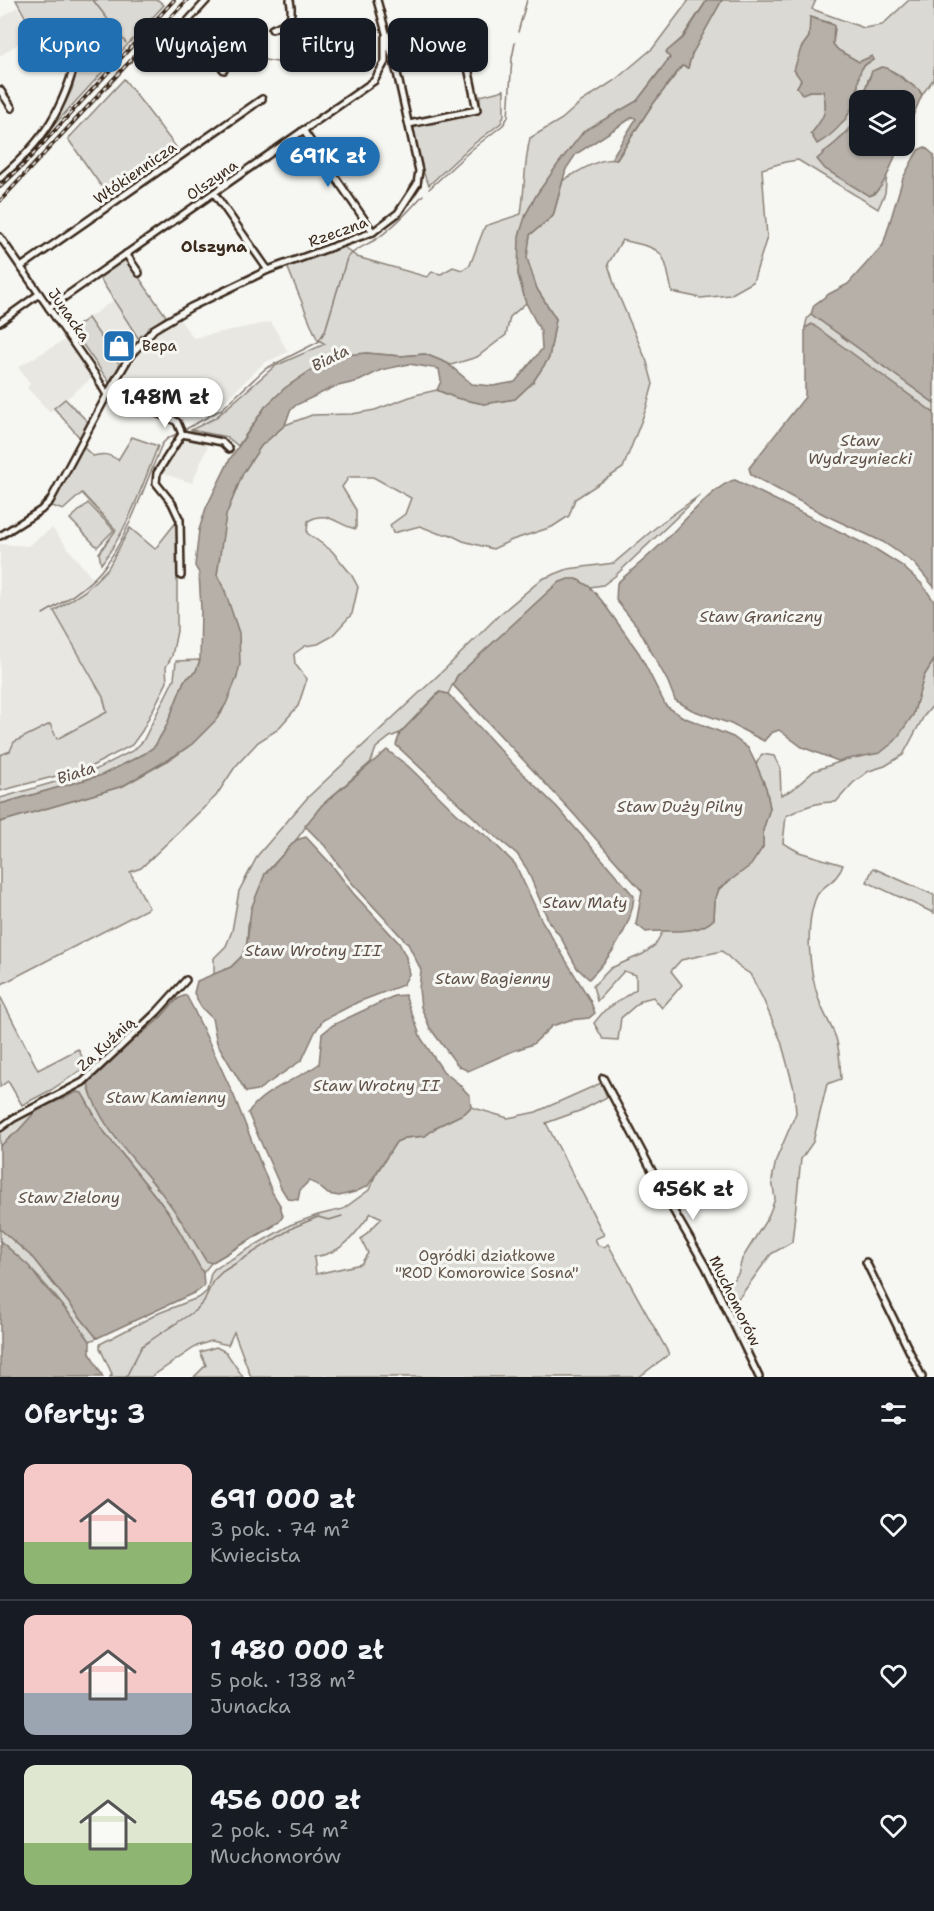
<!DOCTYPE html>
<html lang="pl">
<head>
<meta charset="utf-8">
<style>
  :root { --surface:#171b24; --page:#242831; --text:#f1f3f6; --muted:#9ea1a6; --line:#363941; --accent:#1f6fb2 }
  body { margin:0; font-family:"Shantell Sans",sans-serif; background:var(--page); color:var(--text); height:100vh; display:flex; flex-direction:column; font-size:22px; white-space:nowrap }
  * { box-sizing:border-box; margin:0 }
  p { font-size:20px; color:var(--muted) }
  .icon { flex:none; width:33px; height:33px; fill:none; stroke:currentColor; stroke-width:2; stroke-linecap:round; stroke-linejoin:round }
  .map { position:relative; height:1377px; overflow:hidden }
  .panel { display:flex; flex-direction:column; background:var(--surface); flex:1 }
  .panel>* { flex:none }
  .hud { position:absolute; left:18px; top:18px; width:600px; height:54px; display:flex; gap:12px }
  .tools { position:absolute; left:849px; top:90px; display:grid; gap:12px }
  .tools a { display:grid; place-items:center; width:66px; height:66px; border-radius:12px; background:var(--surface); box-shadow:0 2px 4px #0004; font-size:30px }
  .price { position:absolute; translate:-50% -51px; padding:0 14px; border-radius:21px; background:#fff; color:#222; font-size:20px; line-height:39px; filter:drop-shadow(0 2px 3px #0008) }
  .price::after { content:''; position:absolute; left:50%; top:36px; width:18px; height:14px; margin-left:-9px; background:inherit; clip-path:polygon(0 0,100% 0,50% 100%) }
  .price.on { background:var(--accent); color:#fff }
  ul { padding:0; list-style:none }
  li { display:flex; align-items:center; gap:18px; height:150px; padding:0 24px }
  li+li { border-top:2px solid var(--line) }
  li span { display:grid; place-items:center; flex:none; width:168px; height:120px; border-radius:12px; color:#555 }
  li>.icon { margin-inline-start:auto }
  span .icon { width:72px; height:72px; fill:#fffc; stroke-width:1 }
  li b { font-size:26px }
  h2 { display:flex; justify-content:space-between; align-items:center; height:72px; padding:0 24px; font-size:26px }
  .tag { padding:0 21px; border-radius:12px; background:var(--surface); box-shadow:0 2px 4px #0004; font-size:21px; line-height:54px }
  .tag.on { background:var(--accent); color:#fff }
  .map>svg:first-child { display:block }
  .built { fill:#e8e7e2 }
  .green { fill:#dad9d3; stroke:#8a8278; stroke-width:1.5; fill-rule:evenodd }
  .water { fill:#b6b0a9; stroke:#857a71; stroke-width:1.5 }
  .lines { fill:none; stroke-linecap:round; stroke-linejoin:round }
  .stream { stroke:#857a71; stroke-width:1.5 }
  .street-casing { stroke:#3b2a1e; stroke-width:10 }
  .street { stroke:#f6f6f2; stroke-width:5 }
  .rail-casing { stroke:#3b2a1e; stroke-width:4 }
  .rail { stroke:#f6f6f2; stroke-width:1.5; stroke-dasharray:4.5; stroke-linecap:butt }
  .labels { text-anchor:middle; dominant-baseline:central; stroke-width:6; stroke-linejoin:round; paint-order:stroke }
  .street-label { font-size:15px; fill:#3b2a1e; stroke:#f6f6f2 }
  .poi-label { font-size:15px; fill:#3b2a1e; stroke:#f6f6f2; text-anchor:start }
  .park-label { font-size:15px; fill:#63564b; stroke:#f6f6f2 }
  .neighbourhood-label { font-size:16px; font-weight:bold; fill:#3b2a1e; stroke:#f6f6f2 }
  .water-label { font-size:16px; font-style:italic; fill:#605248; stroke:#f6f6f2 }
</style>
</head>
<body>
<div class="map">
<svg width="934" height="1377" viewBox="0 0 934 1377">
  <rect width="100%" height="100%" fill="#f6f6f2"/>
  <filter id="ink" filterUnits="userSpaceOnUse"><feTurbulence type="fractalNoise" baseFrequency=".0167" numOctaves="2"/><feDisplacementMap in="SourceGraphic" scale="12" xChannelSelector="R" yChannelSelector="G"/><feConvolveMatrix kernelMatrix="1 2 1 2 8 2 1 2 1" color-interpolation-filters="sRGB"/></filter>
  <g filter="url(#ink)">
    <g class="built">
      <polygon points="17,7 34,33 0,56 0,19"/>
      <polygon points="114,300 138,338 120,365 88,318"/>
      <polygon points="178,317 193,338 271,322 288,352 264,363 212,413 200,389 188,395 185,389 173,413 168,414 155,410 156,406 133,395 130,401 113,392 143,344 156,331"/>
      <polygon points="65,340 93,377 50,412 27,388 30,384 18,367"/>
      <polygon points="186,436 207,441 207,448 192,483 162,473 164,466"/>
      <polygon points="52,528 95,582 85,591 54,612 103,697 107,712 56,739 51,725 0,755 0,544 28,546"/>
    </g>
    <g class="green">
      <polygon points="16,0 158,0 164,5 55,124 72,89 81,53 77,48 78,42 72,30 56,19 34,33"/>
      <path d="M689,0h18l-25,38 -15,14 3,5 -33,44 -53,30 -47,63 -11,20 -8,60 8,29 -16,14 -4,18 -29,22 -26,8 -26,-11 -24,2 -35,-3 -50,14 -31,21 -20,19 -27,39 -11,-9 -36,-7 24,-12 60,-52 50,-22 -8,-5 -30,-73 57,-19 13,10 70,20 5,-5 9,2 12,-7 9,3 8,-5 15,-39 36,-12c4,-26 3,-51 9,-76l32,-19 19,-17 34,-22 38,-32z"/>
      <path d="M722,0h94l-4,9 52,19 18,-3 27,-25h25v78l-12,17 -3,-5c-18,-12 -43,-41 -53,-4 -1,5 0,10 -1,14h-5l-1,15 -2,4 -21,24 -14,10 47,43 6,-2 12,-20 -2,19 -7,16 -80,-49 -13,2 -23,7 5,68 -14,45 -23,13 -29,3 -29,-6c-9,-44 -7,-42 -50,-52l-14,24 7,23 32,75 6,22 -7,25 -23,59 -48,31 -6,17 -17,11 -40,13 -19,9 -30,-8 -14,-7h-9l-20,-8 -27,7 -3,-8 15,-11 6,-16 -38,-21h-24l-7,10 14,23v19c-20,-4 -28,-20 -48,-8l-1,12 25,18 19,23 7,13 -6,27 -21,23 -13,7 -13,2 -11,8 1,10 12,15 -9,27 -21,24 -19,12 -23,25 -19,29 -75,72 -11,4 19,36 -149,77v-163l123,-36 51,-29 18,-13 29,-30 16,-37 -12,-86 -8,-16 6,-44 3,-16 17,-42 18,-27 24,-21 27,-10 40,-1 23,-4 40,-15 22,-5 19,8 28,6 31,-5 18,-17 16,-24 7,-39 -19,-30 -11,-31 4,-23 23,-19 10,-36c16,-8 35,-23 54,-20l33,-52 32,-42 6,2 4,-14zM811,17l19,6 5,6 -2,15 5,6 21,12 13,-6 1,4c-19,9 -12,19 -17,37 -3,9 -9,18 -13,26l-32,11c13,-16 18,-22 12,-43h-13l-13,-4 4,-7v-32l8,-11z"/>
      <polygon points="124,79 179,151 111,200 68,139"/>
      <path d="M504,90v25l-3,8 -30,23 -42,39c-10,-18 -10,-38 -16,-58l67,-16v-15z"/>
      <polygon points="126,259 166,316 138,338 99,277"/>
      <polygon points="811,314 934,403 934,415 805,328 807,319"/>
      <polygon points="88,318 120,365 109,382 72,329"/>
      <polygon points="65,399 88,422 80,438 54,408"/>
      <path d="M132,437l26,9c-16,40 -30,84 -57,118l-2,-11 17,-23 -34,-37 -19,17 -11,-4 31,-59 10,9c10,-3 16,-2 25,4z"/>
      <path d="M700,495l-85,81 -12,9 -13,2c-14,-9 -16,-10 -32,-4l-101,93 -9,18 -9,-2 -39,41 -10,4 -14,11 -5,14 -49,43 -26,35 -31,34 -17,51 -1,18 -5,13 -11,11 -17,8v-17l12,-12 6,-15 7,-40 19,-36 50,-58 139,-130 52,-52 43,-36 26,-10 46,-6 47,-40z"/>
      <polygon points="88,503 114,530 97,547 70,519"/>
      <polygon points="177,521 177,631 172,656 166,667 167,682 142,731 132,745 90,767 0,791 0,755 10,751 14,742 50,724 57,739 107,712 103,697 54,611 85,591 108,568 130,528 155,549"/>
      <polygon points="200,660 196,671 184,681 166,727 155,746 144,754 102,775 0,804 0,798 93,771 134,750 143,741 174,679 176,661"/>
      <path d="M934,660v44l-10,12 -21,39 -18,11 -16,5 -16,12 -17,19c-19,-1 -33,6 -50,14l-3,27 16,9 44,13c-7,20 -23,19 -28,35 -10,28 -6,71 4,100 4,13 12,24 17,38 4,13 4,27 5,41l-14,5 -14,58 -12,17 -9,83 -21,12 -29,40 -14,14 -7,-14 17,-20 4,-15 26,-42 7,-18 -3,-19 4,-20 20,-47 -2,-24 -13,-48 -18,-42 -13,-25 -12,-8 -16,-15 -41,9 -10,11 11,14 -20,23 -9,-11 -11,3 -21,18 -3,22 -15,-1 -9,-16 10,-12 32,-22v-14l-12,-4 -27,30 -4,-15 18,-18 32,-14 12,-9 9,-16c18,2 37,3 50,-10l1,-19 4,-11 15,-12 29,-30v-17l7,-22 -4,-20 -10,-24 6,-10 12,2 6,12 1,27 11,-5 22,-19 39,-14 60,-42 11,-39z"/>
      <polygon points="873,868 934,895 934,913 867,882"/>
      <polygon points="175,995 177,999 159,1019 120,1050 112,1059 142,1169 157,1188 274,1226 211,1263 203,1273 168,1212 102,1129 85,1098 37,1110 18,1131 0,1146 0,1130 8,1124 82,1086 113,1055 143,1030"/>
      <polygon points="0,996 38,1070 78,1049 87,1066 51,1090 22,1105 8,1081 0,1087"/>
      <path d="M601,1083l6,14 -25,13 -36,13 58,112 -9,4 3,6 6,2 4,-3 61,110 -30,23h-388l-17,-45 -6,13 -17,-4 -14,5 -46,31h-41l2,-3 -12,-26v-4l59,-31 41,-16 7,-6 4,-18 3,-4 76,-44 28,-10 25,-6 26,-19 7,-16 20,-32 9,-4 20,-2 13,-10 27,-13 6,-6 37,11 28,-6zM371,1213l11,5 -21,21 7,14 -7,11 -45,10 -2,-17c29,-4 40,-21 57,-44z"/>
      <path d="M0,1229l32,28 65,81 -7,3c-26,-36 -56,-73 -90,-100z"/>
      <polygon points="216,1347 226,1352 243,1377 194,1377 206,1365 200,1352"/>
    </g>
    <g class="water">
      <polygon points="707,0 722,0 692,54 688,68 682,66 650,108 616,160 611,159 636,119 633,117 576,154 566,169 553,216 530,235 527,258 537,289 556,319 549,358 533,382 515,399 484,404 456,398 437,390 441,381 439,369 409,364 381,370 359,381 334,387 296,405 290,411 285,425 261,446 243,473 226,515 217,575 225,591 239,633 240,664 237,677 226,704 215,721 192,744 174,756 123,786 0,822 0,804 102,775 144,754 155,746 166,727 184,681 196,671 200,660 201,609 199,573 195,566 199,530 206,508 230,459 265,407 285,388 316,367 346,355 366,353 401,356 425,354 447,363 472,384 493,386 515,382 542,349 541,332 526,303 518,274 519,236 526,214 537,194 558,164 584,131 637,101 670,58 666,52 683,38"/>
      <path d="M810,17l24,8 -1,19 5,6 21,12 13,-6 1,4c-19,9 -12,19 -17,36 -5,21 -21,38 -39,48l-6,-10c12,-15 18,-24 12,-43h-13l-8,3 -5,-7 4,-7 -7,-10 7,-22 8,-11z"/>
      <polygon points="882,67 887,68 919,90 922,95 905,134 904,100 865,100 866,88 872,71"/>
      <path d="M859,115l1,31h39c-6,14 -14,45 -30,50l-44,-27 -8,-10 33,-29z"/>
      <polygon points="925,147 934,155 934,403 811,314 814,305 829,294 848,284 883,245 903,178 918,150"/>
      <polygon points="812,324 934,413 934,587 914,563 883,542 825,515 751,475 749,468 805,397 805,328"/>
      <path d="M735,480l142,70 24,15 21,19 12,17v59l-10,16 -11,39 -18,26 -15,12 -42,8 -36,-14 -23,-17 -8,3 -7,8 -33,-17 -39,-14 -17,-10 -7,-18 -31,-56 -21,-26 1,-17c15,-13 31,-26 45,-40 16,-15 54,-60 73,-63z"/>
      <path d="M568,579h9l13,8 12,14 37,52 27,53 17,11 50,20 15,11 8,16 10,24 4,20 -7,22v17l-12,18 -32,24 -4,11 -1,19c-17,17 -45,10 -68,13l-10,-8 6,-33 -71,-80 -118,-126 4,-9 93,-86 8,-7z"/>
      <path d="M440,692l8,2 11,11 56,61 42,41 77,89c-2,31 -24,62 -45,83l-12,-11 -17,-32 -11,-14 -22,-53 -10,-15 -32,-26 -89,-83 4,-12z"/>
      <polygon points="387,750 408,766 457,814 489,838 515,864 542,921 590,1000 595,1013 589,1018 570,1020 552,1026 533,1044 513,1051 468,1071 458,1066 430,1028 421,1007 419,989 421,970 408,944 351,882 325,846 305,826 322,805"/>
      <polygon points="306,837 331,864 353,893 399,943 406,957 409,974 403,985 358,1002 323,1020 315,1032 302,1060 258,1090 246,1092 217,1043 212,1018 201,1007 194,993 197,981 231,967 242,956 247,943 251,909 265,874 296,840"/>
      <path d="M186,995l7,13 41,88 38,96 8,13 3,11 -4,6 -68,41 -5,-2c-13,-22 -27,-45 -43,-66 -26,-34 -64,-67 -75,-111 17,-26 47,-43 70,-64 9,-8 16,-22 28,-25z"/>
      <path d="M405,995l16,43 22,33 16,13 11,12 1,11 -6,6 -27,13 -13,10 -20,2 -9,4 -28,44 -13,6 -16,4 -11,-2 -12,-10 -7,-3 -9,9 -2,10 -10,-1 -7,-11 -33,-75c13,-22 50,-34 71,-49l3,-30 11,-9 61,-29z"/>
      <polygon points="77,1092 82,1093 102,1129 168,1212 180,1232 203,1273 204,1286 198,1291 97,1338 32,1257 0,1229 0,1146 18,1131 37,1110"/>
      <polygon points="0,1241 29,1266 39,1280 74,1319 90,1341 90,1353 103,1377 0,1377"/>
    </g>
    <g class="lines">
      <g class="stream">
        <polyline points="93,0 126,43"/>
        <polyline points="518,32 527,0"/>
        <polyline points="210,51 289,64"/>
        <polyline points="140,56 158,42"/>
        <polyline points="429,189 471,150 503,125 508,117 512,58 515,43"/>
        <path d="M186,429l36,-20 43,-40 53,-27 7,-11 22,-73c9,-10 20,-13 31,-20 18,-13 31,-27 45,-43"/>
        <path d="M43,614c21,-12 48,-29 62,-48 26,-36 40,-82 57,-122l5,-5 11,-6"/>
        <polyline points="126,1377 142,1346 196,1310 204,1301 213,1281 222,1272 294,1227 318,1217 329,1220 342,1216"/>
      </g>
      <defs>
        <g id="street">
          <polyline points="207,0 186,23 191,32 224,70"/>
          <path d="M272,29c17,-7 22,-9 18,-29"/>
          <polyline points="0,90 12,108"/>
          <polyline points="409,124 477,110 466,58"/>
          <polyline points="303,130 373,232"/>
          <path d="M0,178c45,-38 63,-68 78,-125"/>
          <polyline points="214,193 268,270"/>
          <polyline points="0,237 96,376 107,395 170,418 177,422 182,434 222,442 229,449"/>
          <polyline points="126,254 139,273"/>
          <polyline points="21,267 262,99"/>
          <polyline points="49,308 374,81 385,62 385,37"/>
          <polyline points="0,322 39,294"/>
          <polyline points="0,536 41,510 50,501 107,395 130,356 154,329 191,307 268,270 373,232 398,213 417,184 419,171 397,73 377,0"/>
          <polyline points="181,576 180,520 172,503 156,483 157,473 182,434"/>
          <polyline points="603,1078 668,1201 706,1267 759,1377"/>
          <polyline points="0,1128 14,1118 83,1082 157,1012 186,980"/>
          <polyline points="866,1262 922,1377"/>
        </g>
      </defs>
      <use href="#street" class="street-casing"/>
      <use href="#street" class="street"/>
      <defs>
        <g id="rail">
          <polyline points="0,187 27,161 174,0"/>
          <polyline points="0,201 187,0"/>
        </g>
      </defs>
      <use href="#rail" class="rail-casing"/>
      <use href="#rail" class="rail"/>
    </g>
  </g>
  <defs>
    <symbol id="shop-square" viewBox="-11 -11 22 22"><rect x="-9" y="-9" width="18" height="18" rx="4" fill="#1f6fb2" stroke="#f6f6f2"/><path d="M-5-2.5h2.3a2.7 3.5 0 0 1 5.4 0H5L5.5 6h-11ZM-1.5-2.5h3a1.5 2.3 0 0 0-3 0Z" fill="#fff"/></symbol>
  </defs>
  <g fill-rule="evenodd">
    <use href="#shop-square" x="100" y="327" width="38" height="38"/>
  </g>
  <g class="labels">
    <g class="street-label">
      <text transform="translate(135 173) rotate(-35)">Włókiennicza</text>
      <text transform="translate(212 180) rotate(-35)">Olszyna</text>
      <text transform="translate(338 232) rotate(-20)">Rzeczna</text>
      <text transform="translate(69 315) rotate(55)">Junacka</text>
      <text transform="translate(106 1044) rotate(-43)">Za Kuźnią</text>
      <text transform="translate(735 1301) rotate(64)">Muchomorów</text>
    </g>
    <g class="poi-label">
      <text x="142" y="346">Bepa</text>
    </g>
    <g class="park-label">
      <text x="487" y="1256">Ogródki działkowe<tspan x="487" dy="17">"ROD Komorowice Sosna"</tspan></text>
    </g>
    <g class="neighbourhood-label">
      <text x="214" y="246">Olszyna</text>
    </g>
    <g class="water-label">
      <text transform="translate(330 358) rotate(-27)">Biała</text>
      <text x="860" y="440">Staw<tspan x="860" dy="18">Wydrzyniecki</tspan></text>
      <text x="761" y="616">Staw Graniczny</text>
      <text transform="translate(76 773) rotate(-18)">Biała</text>
      <text x="680" y="806">Staw Duży Pilny</text>
      <text x="585" y="902">Staw Mały</text>
      <text x="313" y="950">Staw Wrotny III</text>
      <text x="493" y="978">Staw Bagienny</text>
      <text x="376" y="1085">Staw Wrotny II</text>
      <text x="166" y="1097">Staw Kamienny</text>
      <text x="69" y="1197">Staw Zielony</text>
    </g>
  </g>
</svg>
<div class="tools">
<a><svg class="icon" aria-label="layers" viewBox="0 0 24 24"><path d="M12 4l9 5-9 5-9-5zM3 14l9 5 9-5"/></svg></a>
</div>
<b class="price on" style="left:328px;top:188px">691K zł</b>
<b class="price" style="left:165px;top:429px">1.48M zł</b>
<b class="price" style="left:693px;top:1221px">456K zł</b>
<div class="hud">
<a class="tag on">Kupno</a>
<a class="tag">Wynajem</a>
<a class="tag">Filtry</a>
<a class="tag">Nowe</a>
</div>
</div>
<section class="panel">
<h2>Oferty: 3<svg class="icon" aria-label="filters" viewBox="0 0 24 24"><path d="M4 7h16M4 17h16"/><circle cx="9" cy="7" r="2"/><circle cx="15" cy="17" r="2"/></svg></h2>
<ul>
<li><span style="background:linear-gradient(#f6c9c9 65%,#8fb573 0)"><svg class="icon" aria-label="home" viewBox="0 0 24 24"><path d="M3 11l9-7 9 7M6 9v11h12V9"/></svg></span><div><b>691 000 zł</b><p>3 pok. · 74 m²</p><p>Kwiecista</p></div><svg class="icon" aria-label="heart" viewBox="0 0 24 24"><path d="M12 20l-8-8c-3-5 5-10 8-4 3-6 11-1 8 4z"/></svg></li>
<li><span style="background:linear-gradient(#f6c9c9 65%,#9aa5b1 0)"><svg class="icon" aria-label="home" viewBox="0 0 24 24"><path d="M3 11l9-7 9 7M6 9v11h12V9"/></svg></span><div><b>1 480 000 zł</b><p>5 pok. · 138 m²</p><p>Junacka</p></div><svg class="icon" aria-label="heart" viewBox="0 0 24 24"><path d="M12 20l-8-8c-3-5 5-10 8-4 3-6 11-1 8 4z"/></svg></li>
<li><span style="background:linear-gradient(#dfe7d0 65%,#8fb573 0)"><svg class="icon" aria-label="home" viewBox="0 0 24 24"><path d="M3 11l9-7 9 7M6 9v11h12V9"/></svg></span><div><b>456 000 zł</b><p>2 pok. · 54 m²</p><p>Muchomorów</p></div><svg class="icon" aria-label="heart" viewBox="0 0 24 24"><path d="M12 20l-8-8c-3-5 5-10 8-4 3-6 11-1 8 4z"/></svg></li>
</ul>
</section>
</body>
</html>
